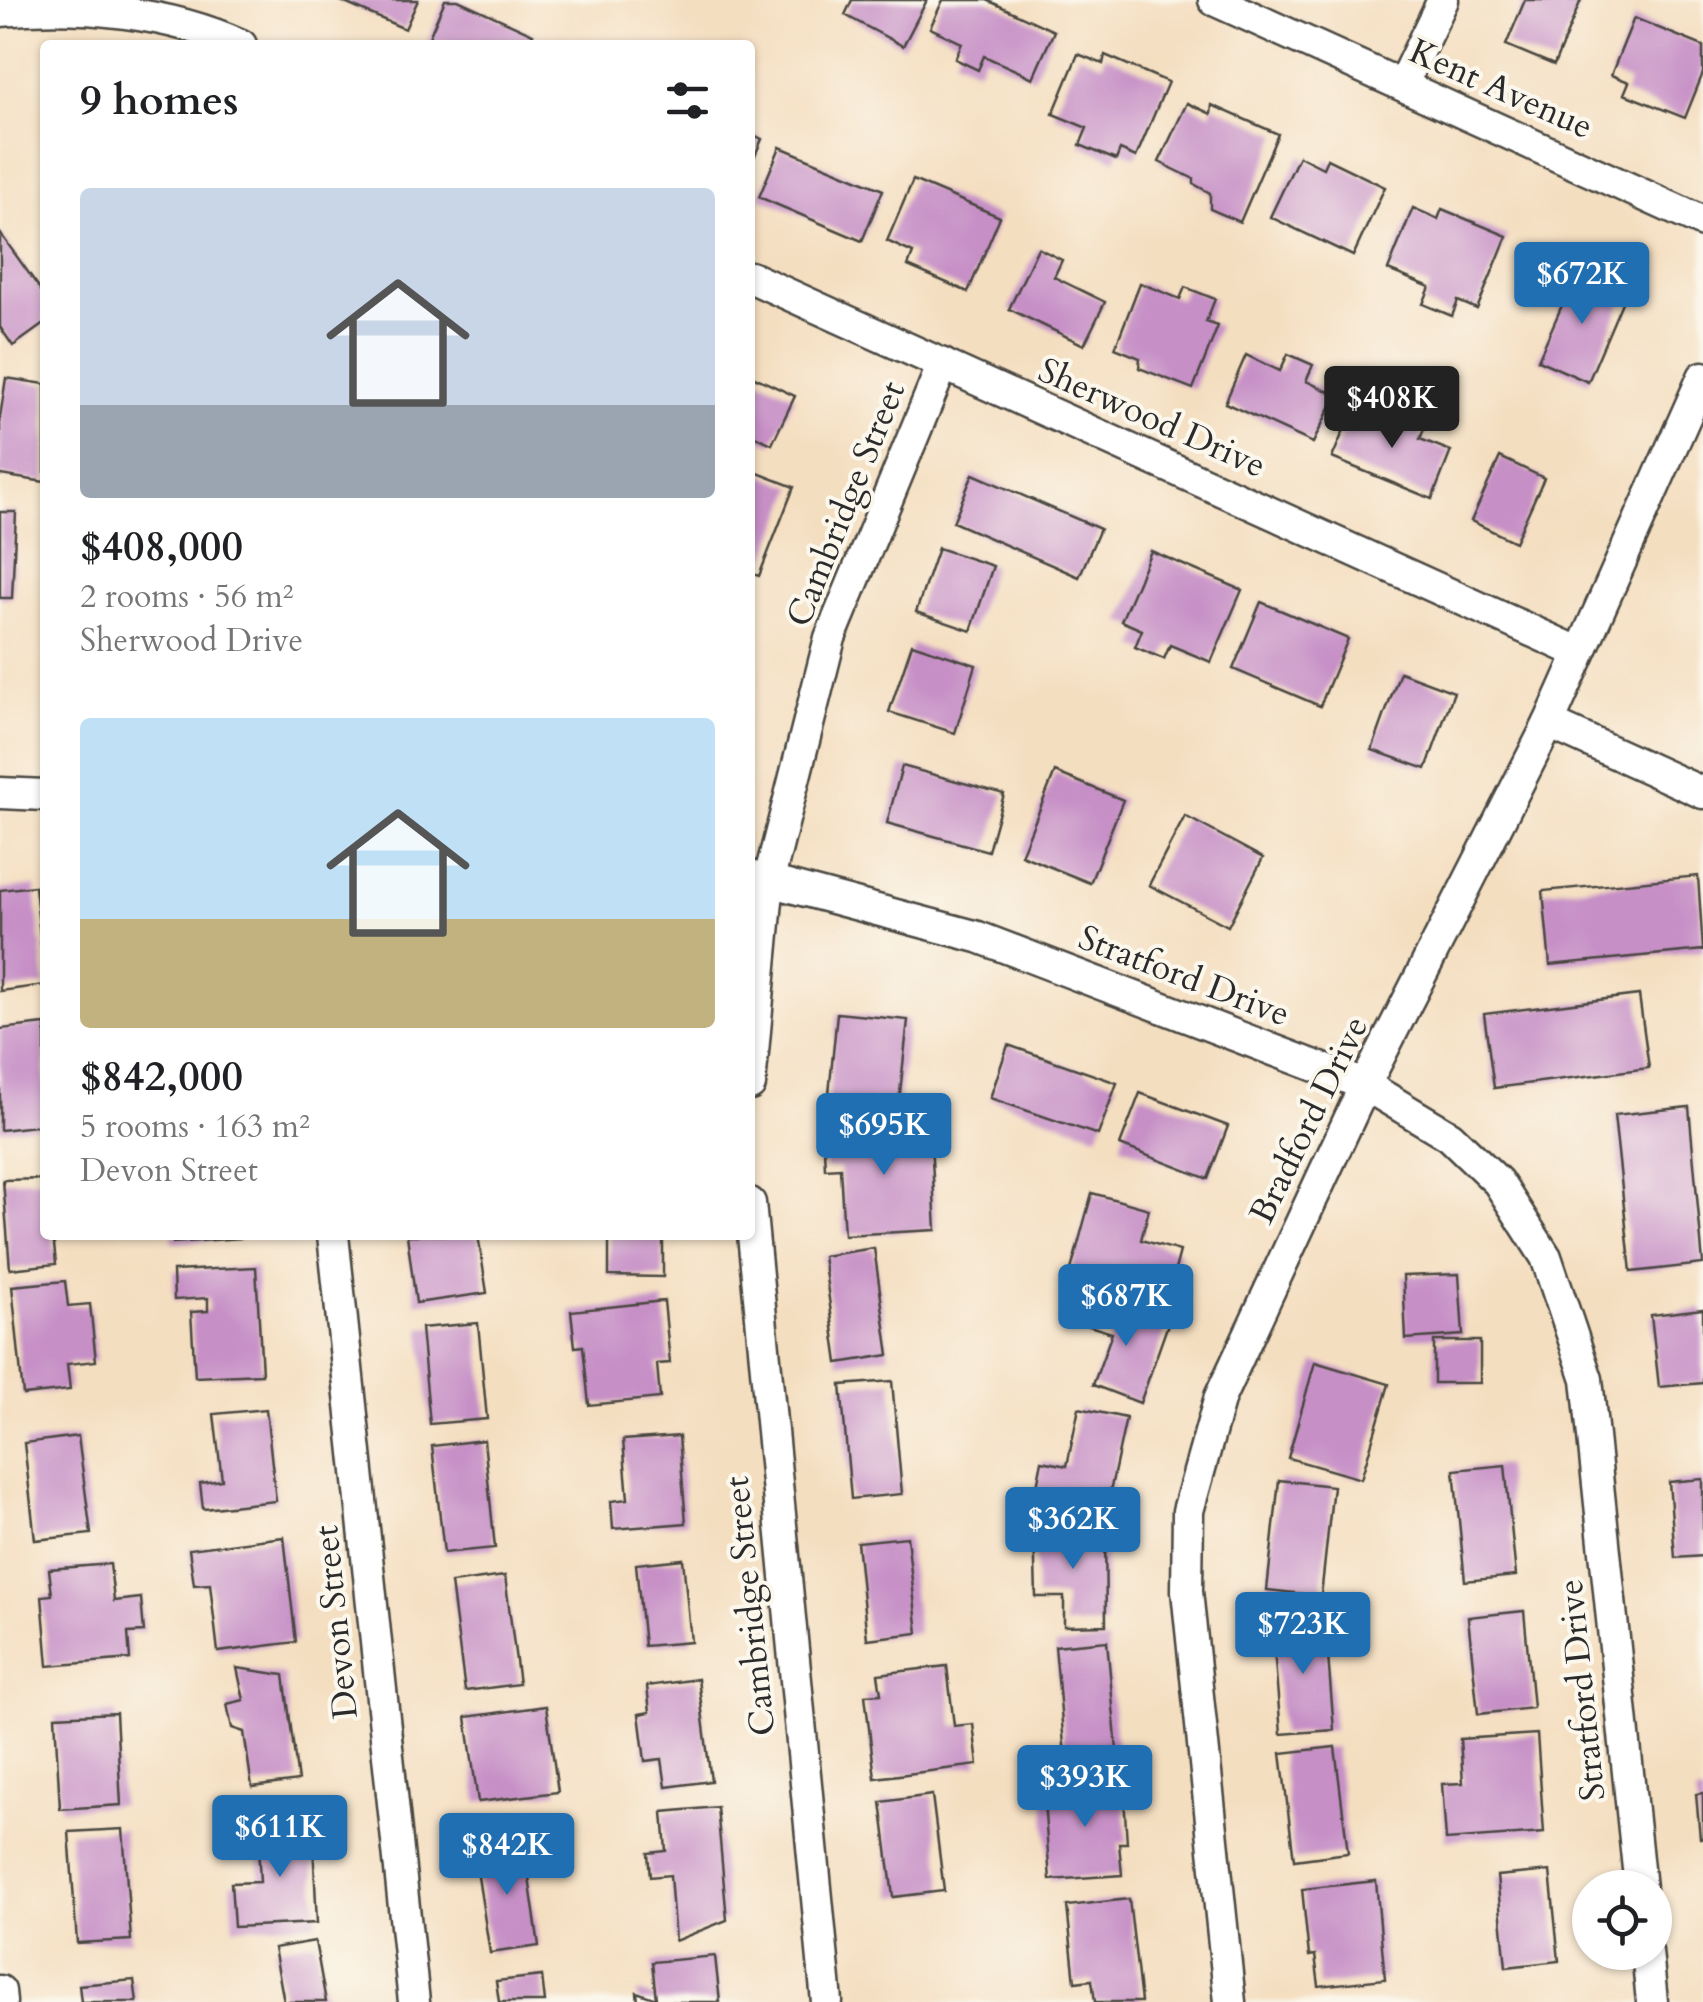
<!DOCTYPE html>
<html lang="en">
<head>
<meta charset="utf-8">
<style>
  :root { --surface:#fff; --page:#f2f2f2; --text:#202124; --muted:#757577; --accent:#1f6fb2 }
  body { margin:0; font-family:Cardo,serif; background:var(--page); color:var(--text); height:100vh; display:flex; flex-direction:column; font-size:38px; white-space:nowrap }
  * { box-sizing:border-box; margin:0 }
  p { font-size:32px; color:var(--muted) }
  .icon { flex:none; width:55px; height:55px; fill:none; stroke:currentColor; stroke-width:2; stroke-linecap:round; stroke-linejoin:round }
  .map { position:relative; flex:1; overflow:hidden }
  .side { position:absolute; left:40px; top:40px; width:715px; height:1200px; display:flex; flex-direction:column; background:var(--surface); border-radius:10px; box-shadow:0 2px 8px #0004 }
  .side>* { flex:none }
  .buttons { position:absolute; left:1572px; top:1870px; display:grid; gap:20px }
  .buttons a { display:grid; place-items:center; width:100px; height:100px; border-radius:50%; background:var(--surface); box-shadow:0 2px 8px #0004; font-size:50px }
  .price { position:absolute; translate:-50% -85px; padding:0 22px; border-radius:10px; background:var(--accent); color:#fff; font-size:32px; line-height:65px; filter:drop-shadow(0 2px 5px #0008) }
  .price::after { content:''; position:absolute; left:50%; top:60px; width:30px; height:22px; margin-left:-15px; background:inherit; clip-path:polygon(0 0,100% 0,50% 100%) }
  .price.current { background:#222; color:#fff }
  ul { padding:0; list-style:none }
  li { display:grid; align-content:center; gap:20px; height:530px; padding:0 40px }
  li span { display:grid; place-items:center; height:310px; border-radius:10px; color:#555 }
  li>.icon { margin-inline-start:auto }
  span .icon { width:180px; height:180px; fill:#fffc; stroke-width:1 }
  li b { font-size:42px }
  h2 { display:flex; justify-content:space-between; align-items:center; height:120px; padding:0 40px; font-size:42px }
  .map>svg:first-child { display:block }
  .building { fill:#c68fc6 }
  .lines { fill:none; stroke-linecap:round; stroke-linejoin:round }
  .street-casing { stroke:#494641; stroke-width:35 }
  .street { stroke:#fff; stroke-width:30 }
  .labels { text-anchor:middle; dominant-baseline:central; stroke-width:8; stroke-linejoin:round; paint-order:stroke }
  .street-label { font-size:35px; fill:#2b2b2b; stroke:#fbf7ec }
</style>
</head>
<body>
<div class="map">
<svg width="1703" height="2002" viewBox="0 0 1703 2002">
  <rect width="100%" height="100%" fill="#fbf7ec"/>
  <filter id="ink" filterUnits="userSpaceOnUse"><feTurbulence type="fractalNoise" baseFrequency=".01" numOctaves="2"/><feDisplacementMap in="SourceGraphic" scale="20" xChannelSelector="R" yChannelSelector="G"/><feConvolveMatrix kernelMatrix="1 2 1 2 8 2 1 2 1" color-interpolation-filters="sRGB"/></filter>
  <filter id="wash" filterUnits="userSpaceOnUse"><feTurbulence type="fractalNoise" baseFrequency=".0048" numOctaves="4" result="noise"/><feDisplacementMap in="SourceGraphic" scale="40" xChannelSelector="R" yChannelSelector="G"/><feGaussianBlur stdDeviation="2.25" result="paint"/><feColorMatrix in="noise" values="0 0 0 0 0 0 0 0 0 0 0 0 0 0 0 0 0 1.4 0 .05"/><feComposite in="paint" operator="in"/></filter>
  <g filter="url(#wash)">
    <rect width="100%" height="100%" fill="#f4dec0"/>
    <g id="blocks">
      <g class="building">
        <polygon points="338,0 418,0 405,29"/>
        <polygon points="445,0 458,0 533,34 528,45 427,42"/>
        <polygon points="852,0 927,0 903,46 845,15"/>
        <polygon points="943,0 987,0 1054,31 1033,78 984,56 978,70 955,59 962,43 930,28"/>
        <polygon points="1525,0 1581,0 1554,65 1506,45"/>
        <polygon points="1634,18 1703,46 1703,73 1685,118 1624,94 1629,82 1611,75"/>
        <polygon points="1078,54 1103,64 1105,55 1168,82 1136,157 1120,150 1116,160 1080,145 1087,128 1053,114"/>
        <polygon points="1187,103 1211,114 1212,105 1278,134 1240,222 1210,209 1210,193 1194,184 1194,179 1159,162"/>
        <polygon points="750,133 762,139 750,167"/>
        <polygon points="780,147 883,190 862,241 759,197"/>
        <polygon points="1299,156 1323,168 1327,159 1385,187 1353,256 1270,217"/>
        <polygon points="913,180 1000,217 968,292 908,266 913,253 887,241"/>
        <polygon points="1413,208 1438,219 1442,209 1507,236 1477,309 1458,301 1452,316 1423,304 1430,287 1388,270"/>
        <polygon points="0,233 45,296 45,323 13,346 0,327"/>
        <polygon points="1038,248 1062,260 1054,277 1105,302 1084,345 1009,309"/>
        <polygon points="1577,271 1626,293 1588,382 1538,360"/>
        <polygon points="1140,283 1180,299 1185,287 1215,299 1206,322 1218,326 1193,389 1139,368 1140,358 1115,348"/>
        <polygon points="1288,354 1313,365 1306,381 1336,395 1313,443 1225,403 1246,355 1280,371"/>
        <polygon points="750,375 795,396 772,444 750,434"/>
        <polygon points="6,378 45,384 45,482 0,475 0,417"/>
        <polygon points="1355,404 1401,423 1404,415 1426,424 1420,439 1451,451 1432,499 1332,458"/>
        <polygon points="1500,457 1544,478 1515,542 1471,521"/>
        <polygon points="750,470 794,487 759,576 750,573"/>
        <polygon points="973,474 1100,529 1079,577 953,522"/>
        <polygon points="0,512 16,512 12,598 0,598"/>
        <polygon points="938,548 993,566 971,631 916,612"/>
        <polygon points="1151,551 1242,590 1211,662 1170,645 1164,659 1135,647 1142,630 1121,621"/>
        <polygon points="1261,602 1348,639 1320,706 1233,669"/>
        <polygon points="912,644 976,665 955,733 889,712"/>
        <polygon points="1400,672 1454,692 1426,769 1372,750"/>
        <polygon points="902,766 1004,794 988,851 887,823"/>
        <polygon points="1055,772 1123,800 1090,883 1021,855"/>
        <polygon points="1185,816 1263,858 1228,926 1149,885"/>
        <polygon points="1698,876 1703,950 1550,965 1543,891"/>
        <polygon points="35,886 45,985 0,991 0,890"/>
        <polygon points="1639,995 1649,1068 1494,1088 1484,1014"/>
        <polygon points="837,1013 908,1020 898,1111 828,1104"/>
        <polygon points="45,1024 45,1125 0,1130 0,1029"/>
        <polygon points="1008,1045 1117,1083 1098,1135 990,1098"/>
        <polygon points="1140,1093 1228,1126 1208,1179 1120,1145"/>
        <polygon points="1689,1107 1703,1264 1631,1272 1614,1115"/>
        <polygon points="930,1124 936,1230 844,1235 840,1168 825,1169 823,1130"/>
        <polygon points="45,1179 45,1235 53,1235 56,1264 10,1269 3,1180"/>
        <polygon points="1092,1193 1149,1209 1141,1240 1180,1251 1168,1296 1071,1270"/>
        <polygon points="172,1235 240,1235 240,1238 173,1243"/>
        <polygon points="407,1235 478,1235 487,1293 416,1303"/>
        <polygon points="609,1235 663,1235 663,1277 609,1276"/>
        <polygon points="874,1248 889,1355 838,1363 823,1256"/>
        <polygon points="256,1267 262,1374 195,1377 191,1312 208,1311 208,1298 174,1300 173,1271"/>
        <polygon points="1459,1274 1463,1335 1406,1339 1403,1276"/>
        <polygon points="65,1281 68,1306 90,1304 96,1361 67,1364 70,1390 23,1395 12,1286"/>
        <polygon points="1096,1298 1168,1324 1140,1403 1093,1385 1112,1333 1086,1325"/>
        <polygon points="664,1301 670,1363 657,1364 660,1398 589,1405 583,1346 575,1347 571,1311"/>
        <polygon points="1703,1309 1703,1383 1659,1387 1651,1315"/>
        <polygon points="478,1323 487,1419 430,1424 421,1328"/>
        <rect x="1434" y="1341" width="46" height="42"/>
        <polygon points="1315,1362 1389,1384 1361,1479 1288,1458"/>
        <polygon points="892,1381 902,1494 851,1499 841,1385"/>
        <polygon points="1079,1408 1126,1418 1107,1506 1036,1491 1042,1461 1067,1466"/>
        <polygon points="266,1409 276,1501 203,1509 200,1483 222,1480 214,1414"/>
        <polygon points="78,1436 91,1534 35,1540 24,1443"/>
        <polygon points="679,1436 686,1523 613,1529 611,1501 628,1499 623,1440"/>
        <polygon points="484,1440 495,1548 444,1553 432,1446"/>
        <polygon points="1505,1465 1516,1576 1465,1581 1454,1470"/>
        <polygon points="1703,1479 1703,1556 1675,1558 1669,1482"/>
        <polygon points="1279,1480 1333,1486 1321,1596 1267,1590"/>
        <polygon points="1105,1526 1106,1625 1064,1626 1064,1597 1036,1597 1034,1528"/>
        <polygon points="284,1537 296,1642 218,1652 210,1584 194,1585 189,1549"/>
        <polygon points="907,1537 918,1633 867,1639 857,1542"/>
        <polygon points="683,1559 691,1642 644,1646 636,1564"/>
        <polygon points="110,1564 114,1601 141,1598 144,1632 128,1633 130,1659 48,1666 42,1596 52,1595 49,1569"/>
        <polygon points="505,1576 519,1684 465,1691 451,1583"/>
        <polygon points="1524,1611 1533,1708 1478,1714 1468,1617"/>
        <polygon points="1325,1619 1334,1730 1281,1734 1272,1624"/>
        <polygon points="1107,1641 1117,1751 1065,1756 1055,1646"/>
        <polygon points="947,1666 954,1726 973,1724 978,1765 875,1778 865,1695 881,1694 878,1674"/>
        <polygon points="237,1668 284,1675 298,1781 252,1787 244,1732 232,1728 227,1704 244,1700"/>
        <polygon points="698,1679 711,1781 666,1787 662,1759 645,1761 639,1714 650,1712 647,1686"/>
        <polygon points="546,1706 558,1792 478,1802 466,1717"/>
        <polygon points="116,1713 121,1805 60,1809 55,1716"/>
        <polygon points="1537,1734 1544,1833 1446,1840 1442,1784 1463,1783 1460,1739"/>
        <polygon points="1335,1747 1348,1853 1294,1860 1281,1753"/>
        <polygon points="1123,1782 1127,1843 1119,1843 1122,1875 1050,1880 1043,1788"/>
        <polygon points="1703,1793 1703,1838 1700,1838 1696,1794"/>
        <polygon points="932,1795 944,1891 893,1897 881,1802"/>
        <polygon points="717,1807 727,1920 675,1941 670,1875 650,1877 648,1853 666,1851 663,1812"/>
        <polygon points="312,1823 317,1923 234,1927 231,1883 260,1882 257,1826"/>
        <polygon points="123,1829 131,1940 77,1943 69,1832"/>
        <polygon points="524,1843 539,1946 490,1953 474,1851"/>
        <polygon points="1550,1871 1559,1961 1506,1967 1497,1876"/>
        <polygon points="1376,1881 1385,1979 1319,1986 1315,1955 1309,1956 1302,1889"/>
        <polygon points="1129,1899 1141,2002 1095,2002 1092,1980 1075,1982 1067,1906"/>
        <polygon points="315,1941 326,2002 284,2002 274,1948"/>
        <polygon points="715,1956 720,2002 638,2002 637,1992 656,1999 652,1962"/>
        <polygon points="542,1976 545,2002 499,2002 496,1981"/>
        <polygon points="134,1980 137,2002 81,2002 79,1985"/>
      </g>
    </g>
  </g>
  <g filter="url(#ink)">
    <use href="#blocks" fill-opacity="0" stroke="#494641" stroke-width="2.5"/>
    <g class="lines">
      <defs>
        <g id="street">
          <polyline points="1214,0 1703,222"/>
          <path d="M0,11c78,-8 169,1 241,34"/>
          <polyline points="1402,85 1443,0"/>
          <polyline points="750,277 1578,652"/>
          <polyline points="1549,723 1703,793"/>
          <polyline points="0,793 45,795"/>
          <polyline points="750,876 978,937 1365,1085 1450,1136 1498,1182 1546,1257 1587,1379 1640,1888"/>
          <polyline points="750,1085 769,879 830,638 943,364"/>
          <polyline points="750,1203 827,2002"/>
          <polyline points="333,1235 414,2002"/>
          <polyline points="1647,1952 1652,2002"/>
          <polyline points="0,1991 1,2002"/>
          <polyline points="1230,2002 1187,1591 1188,1511 1220,1397 1365,1085 1549,723 1703,377"/>
        </g>
      </defs>
      <use href="#street" class="street-casing"/>
      <use href="#street" class="street"/>
    </g>
  </g>
  <g class="labels">
    <g class="street-label">
      <text transform="translate(1501 89) rotate(24)">Kent Avenue</text>
      <text transform="translate(1152 418) rotate(24)">Sherwood Drive</text>
      <text transform="translate(846 504) rotate(-68)">Cambridge Street</text>
      <text transform="translate(1184 976) rotate(21)">Stratford Drive</text>
      <text transform="translate(1309 1120) rotate(-64)">Bradford Drive</text>
      <text transform="translate(750 1606) rotate(-96)">Cambridge Street</text>
      <text transform="translate(336 1622) rotate(-96)">Devon Street</text>
      <text transform="translate(1582 1690) rotate(-96)">Stratford Drive</text>
    </g>
  </g>
</svg>
<div class="buttons">
<a><svg class="icon" aria-label="locate" viewBox="0 0 24 24"><circle cx="12" cy="12" r="6"/><path d="M12 2v4M12 18v4M2 12h4M18 12h4"/></svg></a>
</div>
<b class="price" style="left:1582px;top:327px">$672K</b>
<b class="price current" style="left:1392px;top:451px">$408K</b>
<b class="price" style="left:884px;top:1178px">$695K</b>
<b class="price" style="left:1126px;top:1349px">$687K</b>
<b class="price" style="left:1073px;top:1572px">$362K</b>
<b class="price" style="left:1303px;top:1677px">$723K</b>
<b class="price" style="left:1085px;top:1830px">$393K</b>
<b class="price" style="left:280px;top:1880px">$611K</b>
<b class="price" style="left:507px;top:1898px">$842K</b>
<section class="side">
<h2>9 homes<svg class="icon" aria-label="filters" viewBox="0 0 24 24"><path d="M4 7h16M4 17h16"/><circle cx="9" cy="7" r="2"/><circle cx="15" cy="17" r="2"/></svg></h2>
<ul>
<li><span style="background:linear-gradient(#c9d6e8 70%,#9aa5b1 0)"><svg class="icon" aria-label="home" viewBox="0 0 24 24"><path d="M3 11l9-7 9 7M6 9v11h12V9"/></svg></span><div><b>$408,000</b><p>2 rooms · 56 m²</p><p>Sherwood Drive</p></div></li>
<li><span style="background:linear-gradient(#bfe0f5 65%,#c2b280 0)"><svg class="icon" aria-label="home" viewBox="0 0 24 24"><path d="M3 11l9-7 9 7M6 9v11h12V9"/></svg></span><div><b>$842,000</b><p>5 rooms · 163 m²</p><p>Devon Street</p></div></li>
</ul>
</section>
</div>
</body>
</html>
